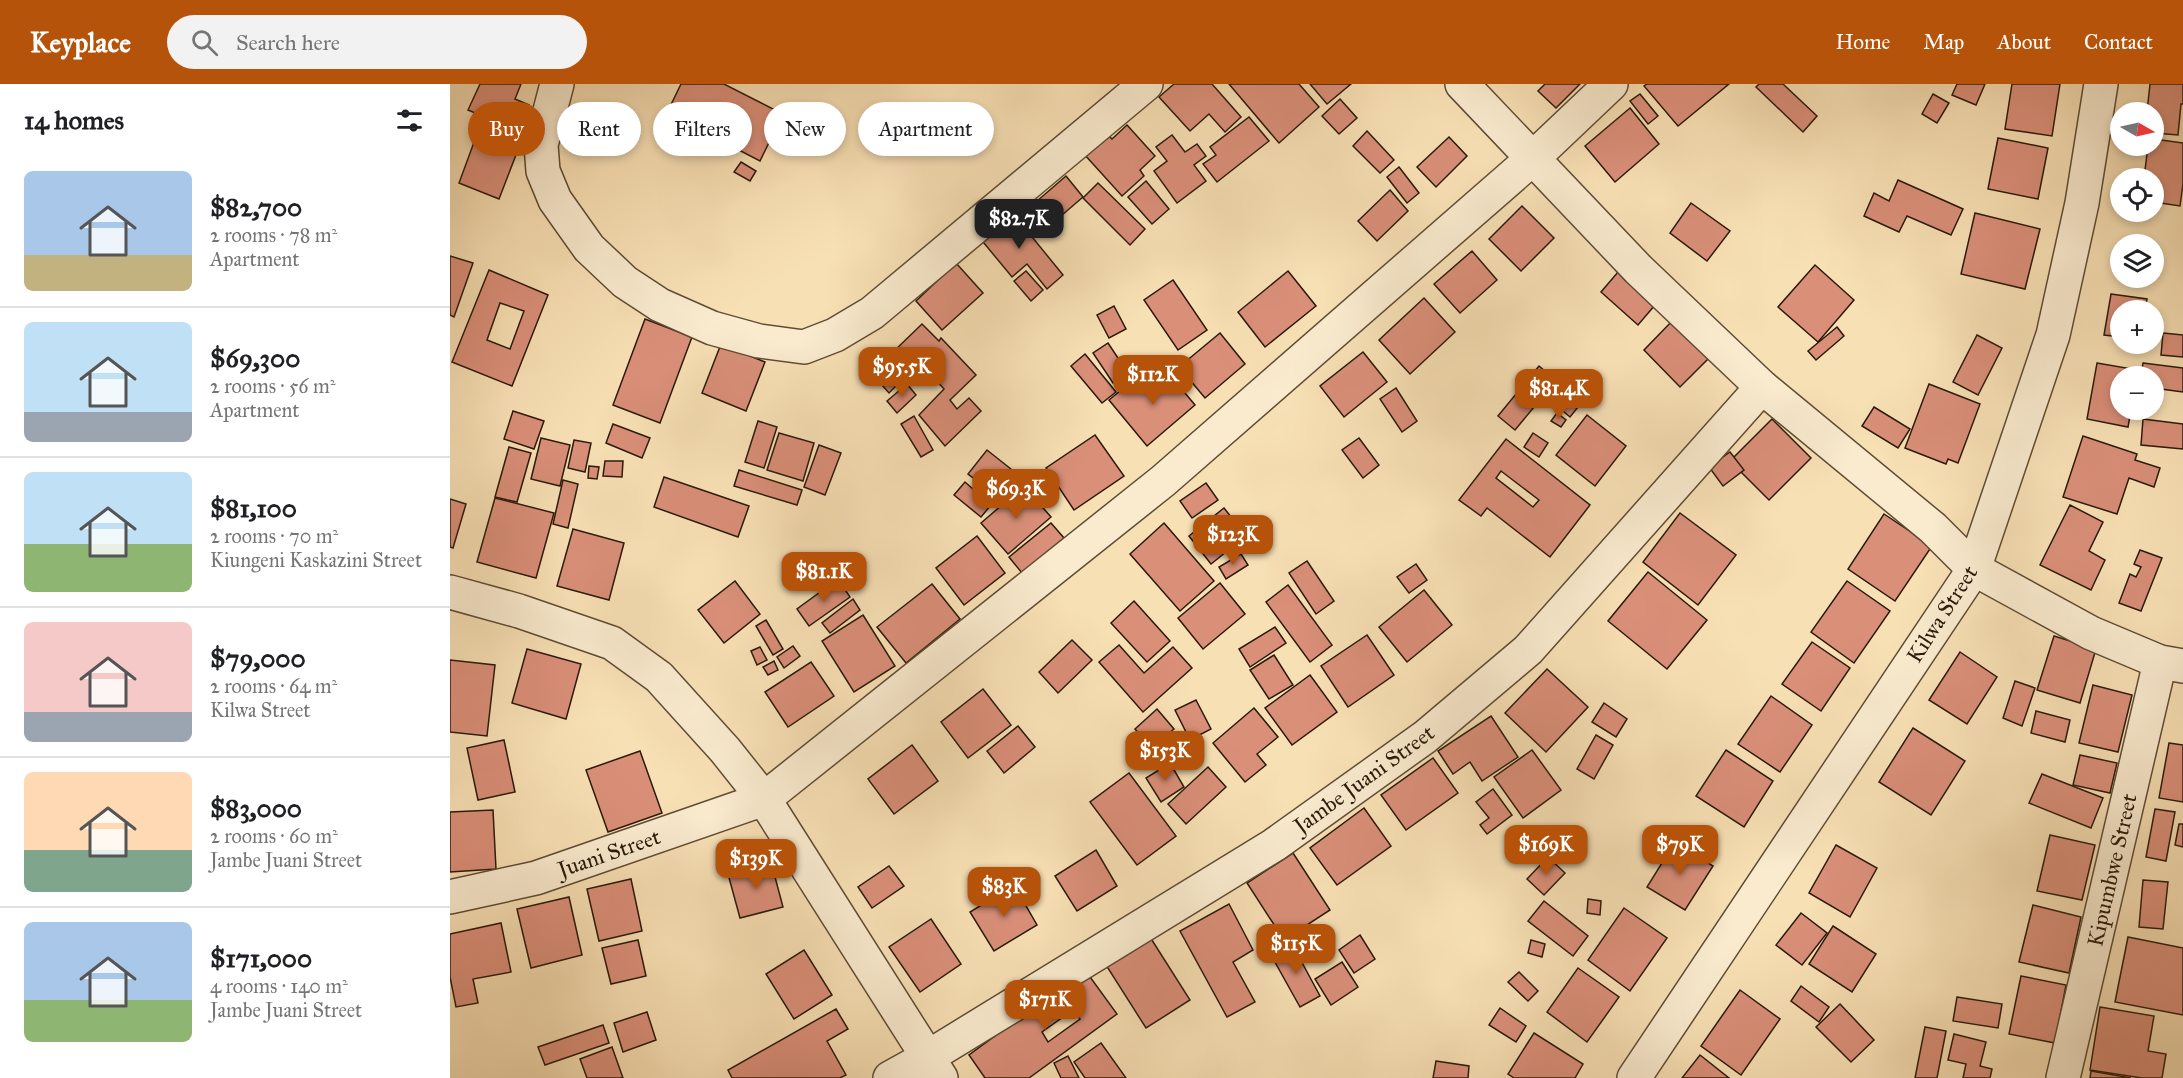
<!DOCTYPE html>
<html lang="en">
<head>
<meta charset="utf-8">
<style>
  :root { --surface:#fff; --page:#f2f2f2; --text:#202124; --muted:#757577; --line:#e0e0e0; --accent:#b45309 }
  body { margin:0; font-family:"IM FELL Great Primer",serif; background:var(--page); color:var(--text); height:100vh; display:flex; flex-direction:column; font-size:22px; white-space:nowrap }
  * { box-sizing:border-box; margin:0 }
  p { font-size:20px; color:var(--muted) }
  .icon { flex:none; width:33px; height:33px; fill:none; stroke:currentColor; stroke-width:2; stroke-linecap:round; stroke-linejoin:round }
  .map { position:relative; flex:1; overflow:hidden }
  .panel { display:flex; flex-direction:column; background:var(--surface); width:450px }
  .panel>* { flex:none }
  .banner { position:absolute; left:18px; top:18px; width:570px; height:54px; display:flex; gap:12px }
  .needle { width:39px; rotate:99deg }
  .controls { position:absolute; left:1660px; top:18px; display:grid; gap:12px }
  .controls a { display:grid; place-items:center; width:54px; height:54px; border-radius:50%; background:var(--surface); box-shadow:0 3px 9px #0003; font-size:30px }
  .price { position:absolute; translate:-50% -51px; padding:0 14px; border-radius:12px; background:var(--accent); color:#fff; font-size:20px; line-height:39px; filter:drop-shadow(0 2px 3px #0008) }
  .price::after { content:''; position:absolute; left:50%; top:36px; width:18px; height:14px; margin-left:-9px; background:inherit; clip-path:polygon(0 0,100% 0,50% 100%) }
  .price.active { background:#222; color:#fff }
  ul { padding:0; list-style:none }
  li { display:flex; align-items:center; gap:18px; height:150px; padding:0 24px }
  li+li { border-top:2px solid var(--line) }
  li span { display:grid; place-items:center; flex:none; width:168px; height:120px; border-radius:9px; color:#555 }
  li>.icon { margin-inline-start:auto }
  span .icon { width:72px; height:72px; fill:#fffc; stroke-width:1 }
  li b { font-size:26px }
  h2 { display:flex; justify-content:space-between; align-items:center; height:72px; padding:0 24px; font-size:26px }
  .chip { padding:0 21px; border-radius:27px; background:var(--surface); box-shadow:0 3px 9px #0003; font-size:21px; line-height:54px }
  .chip.active { background:var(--accent); color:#fff }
  header { display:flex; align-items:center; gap:36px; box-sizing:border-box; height:84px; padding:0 30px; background:var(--accent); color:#fff }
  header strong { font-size:28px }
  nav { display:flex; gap:33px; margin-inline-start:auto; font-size:21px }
  .search { width:420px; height:54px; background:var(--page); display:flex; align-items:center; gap:15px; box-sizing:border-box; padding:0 21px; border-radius:33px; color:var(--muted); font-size:22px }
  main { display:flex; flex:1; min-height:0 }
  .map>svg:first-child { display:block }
  .building { fill:#da8f79; stroke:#2a1a0a; stroke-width:1.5; fill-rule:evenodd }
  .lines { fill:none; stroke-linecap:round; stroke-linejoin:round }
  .street-casing { stroke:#5e4c35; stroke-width:36 }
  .street { stroke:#faebcf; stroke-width:33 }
  .labels { text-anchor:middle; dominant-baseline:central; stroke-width:4.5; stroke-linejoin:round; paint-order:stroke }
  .street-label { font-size:22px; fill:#2a1a0a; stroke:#faebcf }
</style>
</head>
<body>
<header>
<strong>Keyplace</strong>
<div class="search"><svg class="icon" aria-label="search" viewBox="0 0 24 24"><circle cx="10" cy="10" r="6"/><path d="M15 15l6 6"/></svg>Search here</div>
<nav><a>Home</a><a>Map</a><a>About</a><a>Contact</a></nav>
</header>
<main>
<section class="panel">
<h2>14 homes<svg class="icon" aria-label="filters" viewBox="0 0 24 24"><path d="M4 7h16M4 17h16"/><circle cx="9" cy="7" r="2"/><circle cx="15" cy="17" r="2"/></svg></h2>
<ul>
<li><span style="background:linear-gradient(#a9c7e8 70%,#c2b280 0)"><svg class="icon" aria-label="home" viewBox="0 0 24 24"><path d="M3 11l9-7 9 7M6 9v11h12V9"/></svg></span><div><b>$82,700</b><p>2 rooms · 78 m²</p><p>Apartment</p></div></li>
<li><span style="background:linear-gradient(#bfe0f5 75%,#9aa5b1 0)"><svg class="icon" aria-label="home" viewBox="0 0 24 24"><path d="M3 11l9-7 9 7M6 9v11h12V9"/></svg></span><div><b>$69,300</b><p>2 rooms · 56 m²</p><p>Apartment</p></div></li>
<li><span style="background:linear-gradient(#bfe0f5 60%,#8fb573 0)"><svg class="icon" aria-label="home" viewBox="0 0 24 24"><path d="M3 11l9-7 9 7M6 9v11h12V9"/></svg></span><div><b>$81,100</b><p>2 rooms · 70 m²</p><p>Kiungeni Kaskazini Street</p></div></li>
<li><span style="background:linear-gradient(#f6c9c9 75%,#9aa5b1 0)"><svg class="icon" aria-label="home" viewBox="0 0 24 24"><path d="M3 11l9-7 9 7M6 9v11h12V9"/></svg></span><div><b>$79,000</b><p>2 rooms · 64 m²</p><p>Kilwa Street</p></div></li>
<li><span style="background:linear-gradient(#ffd9b3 65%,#7fa58c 0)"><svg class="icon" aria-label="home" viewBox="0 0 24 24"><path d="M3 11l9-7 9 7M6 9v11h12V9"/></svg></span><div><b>$83,000</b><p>2 rooms · 60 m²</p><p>Jambe Juani Street</p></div></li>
<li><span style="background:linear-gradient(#a9c7e8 65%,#8fb573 0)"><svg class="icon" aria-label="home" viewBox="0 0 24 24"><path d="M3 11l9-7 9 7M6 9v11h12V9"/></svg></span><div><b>$171,000</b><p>4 rooms · 140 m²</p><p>Jambe Juani Street</p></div></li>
</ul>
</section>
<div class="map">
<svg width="1733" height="994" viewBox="0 0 1733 994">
  <rect width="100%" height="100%" fill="#f8e0b5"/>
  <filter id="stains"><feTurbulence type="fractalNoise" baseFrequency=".00333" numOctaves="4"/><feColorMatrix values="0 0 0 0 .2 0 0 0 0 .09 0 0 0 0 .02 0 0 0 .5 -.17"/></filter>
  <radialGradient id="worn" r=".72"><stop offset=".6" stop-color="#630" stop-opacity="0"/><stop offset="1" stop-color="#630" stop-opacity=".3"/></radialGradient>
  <g class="building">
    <polygon points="30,0 71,0 65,15 79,21 69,47 18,26"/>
    <polygon points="231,0 274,0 333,30 310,77 217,29"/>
    <polygon points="724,0 762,0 791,33 775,48 759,30 740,47 709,13"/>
    <polygon points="779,0 849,0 869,23 829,59"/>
    <polygon points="860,0 901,0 877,20"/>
    <polygon points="1095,0 1130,0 1106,24 1088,7"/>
    <polygon points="1197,0 1279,0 1228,42 1194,2"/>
    <polygon points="1309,0 1333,0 1367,32 1353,48 1306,3"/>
    <polygon points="1507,0 1535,0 1526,21 1502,11"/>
    <polygon points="1562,0 1610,0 1602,52 1555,45"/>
    <polygon points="1700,0 1733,0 1733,20 1731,20 1728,51 1704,49 1704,28 1697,28"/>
    <polygon points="1190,10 1208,32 1198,40 1180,17"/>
    <polygon points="1483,10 1499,19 1487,39 1472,30"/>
    <polygon points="890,15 907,34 889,50 872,32"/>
    <polygon points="1180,24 1209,60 1165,98 1135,62"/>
    <polygon points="799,33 819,57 767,98 753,80 766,71 760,63"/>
    <polygon points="677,41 705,72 690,86 694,92 672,112 634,70 657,50 662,55"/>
    <polygon points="30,42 71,58 49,115 9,99"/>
    <polygon points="917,47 944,76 930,89 903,62"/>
    <polygon points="722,51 735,68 747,60 756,72 744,81 756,97 727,119 704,87 717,77 706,63"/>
    <polygon points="999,53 1017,72 986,103 967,83"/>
    <polygon points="1548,54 1598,64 1588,115 1538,105"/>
    <polygon points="1704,55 1733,59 1733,100 1730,122 1704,118 1704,94 1694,94 1698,62 1704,62"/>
    <polygon points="291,78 306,87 300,97 284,88"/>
    <polygon points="949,83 969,109 957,119 937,93"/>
    <polygon points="616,92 633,113 589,151 572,130"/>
    <polygon points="1448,96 1513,125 1501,151 1457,132 1449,148 1414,132 1424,109 1439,117"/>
    <polygon points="696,97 719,125 702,140 678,113"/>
    <polygon points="648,99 695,145 680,161 633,114"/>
    <polygon points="940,106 958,127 927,157 908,137"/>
    <polygon points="1241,119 1280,147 1257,177 1220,149"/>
    <polygon points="1072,122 1104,154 1071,187 1039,155"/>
    <polygon points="561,127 613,191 597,205 577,180 562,193 529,153"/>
    <polygon points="1525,129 1590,145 1575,205 1511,190"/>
    <polygon points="1022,167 1047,196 1010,229 984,200"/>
    <polygon points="0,172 23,179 4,233 0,231"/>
    <polygon points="506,179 533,209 492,246 466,217"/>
    <polygon points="1365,181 1404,216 1368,258 1328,223"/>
    <path d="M39,186l59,25 -36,91 -60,-24zM50,219l24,8 -14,38 -23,-9z"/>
    <polygon points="576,187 593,206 581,217 564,197"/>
    <polygon points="838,187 866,222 815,263 788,228"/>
    <polygon points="1168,188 1205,221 1188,241 1151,208"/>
    <polygon points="723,196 757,246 728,266 694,216"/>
    <polygon points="1661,210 1697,215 1695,226 1671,226 1671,253 1654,251"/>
    <polygon points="974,214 1005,248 960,290 929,256"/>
    <polygon points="664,222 676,245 659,254 647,231"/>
    <polygon points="1225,234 1262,271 1230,303 1194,266"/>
    <polygon points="195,235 242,253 210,339 163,321"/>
    <polygon points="472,240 489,257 491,254 526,291 500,316 507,325 519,314 531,327 495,362 469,331 494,305 470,279 459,289 441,270"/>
    <polygon points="1387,243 1394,252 1366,276 1358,267"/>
    <polygon points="770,249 795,280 755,314 729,283"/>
    <polygon points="1713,249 1733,251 1733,273 1711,271"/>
    <polygon points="1527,251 1552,264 1528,311 1503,298"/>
    <polygon points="658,259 678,289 663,299 643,269"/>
    <polygon points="271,260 315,278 296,327 252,309"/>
    <polygon points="913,268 937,298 894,333 870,302"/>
    <polygon points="635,270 666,308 652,319 621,282"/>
    <polygon points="1647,279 1688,286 1687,292 1671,292 1671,326 1681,326 1678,343 1637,335"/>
    <polygon points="1693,279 1733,284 1733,308 1704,304 1704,292 1691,292"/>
    <polygon points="434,281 450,298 439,309 423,291"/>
    <polygon points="1089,282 1132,318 1120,333 1094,311 1065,346 1048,332"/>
    <polygon points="714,284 745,321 697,362 659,316 681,298 688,306"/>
    <polygon points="457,300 466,311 447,329 437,317"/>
    <polygon points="1479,300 1530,320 1508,379 1498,375 1496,380 1455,364"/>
    <polygon points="946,304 967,337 952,348 930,315"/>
    <polygon points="1424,323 1460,345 1448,364 1412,342"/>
    <polygon points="63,327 94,337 84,365 54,355"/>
    <polygon points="1107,329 1116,336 1111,343 1101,337"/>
    <polygon points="1137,331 1176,362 1145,402 1106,371"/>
    <polygon points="464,332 483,366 471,373 451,340"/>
    <polygon points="1322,335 1361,374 1319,416 1280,377"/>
    <polygon points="1693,335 1733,340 1733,365 1691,361"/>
    <polygon points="308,337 327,343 314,384 295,378"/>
    <polygon points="163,340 200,354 192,374 156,359"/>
    <polygon points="329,349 364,359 353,397 317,386"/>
    <polygon points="1083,349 1098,359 1089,373 1074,363"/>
    <polygon points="645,351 674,392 624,426 596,384"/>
    <polygon points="1633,352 1687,370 1685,376 1710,384 1704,403 1679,394 1667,430 1613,413"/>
    <polygon points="91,354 120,361 110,402 81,395"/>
    <polygon points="909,354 929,381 913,394 892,366"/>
    <path d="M1056,355l84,66 -40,52 -63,-49 -6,8 -22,-16zM1051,387l38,29 -6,7 -37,-29z"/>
    <polygon points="124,356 141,359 135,388 118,384"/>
    <polygon points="369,361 391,369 375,411 354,403"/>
    <polygon points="59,363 81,369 67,418 45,413"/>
    <polygon points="537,366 571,393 553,416 518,390"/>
    <polygon points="1280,368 1294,386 1273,402 1259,383"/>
    <polygon points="155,377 173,377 172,393 153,392"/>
    <polygon points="139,382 149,383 147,395 138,394"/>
    <polygon points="289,386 352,406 347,421 284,402"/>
    <polygon points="214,393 299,422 288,453 204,423"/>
    <polygon points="113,396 128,400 118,444 103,440"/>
    <polygon points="515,398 541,421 531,433 504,411"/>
    <polygon points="756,399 768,416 742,434 730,417"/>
    <polygon points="574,402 601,433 558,470 531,439"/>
    <polygon points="45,414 104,429 86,494 27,478"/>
    <polygon points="0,415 16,420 3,464 0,463"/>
    <polygon points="1620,421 1653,438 1639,467 1655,476 1641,506 1590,481"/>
    <polygon points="774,424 796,452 761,480 739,452"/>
    <polygon points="1230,429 1286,471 1248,521 1193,478"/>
    <polygon points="1434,430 1482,462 1445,517 1398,485"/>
    <polygon points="601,439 614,454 572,489 559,473"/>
    <polygon points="714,439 764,497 730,527 680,470"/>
    <polygon points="123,445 174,459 159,516 107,502"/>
    <polygon points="527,452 555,489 514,521 486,484"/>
    <polygon points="1690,466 1712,474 1691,527 1669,519 1680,490 1686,493 1691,483 1684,480"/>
    <polygon points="791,470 798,481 776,495 769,483"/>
    <polygon points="857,477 884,517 866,530 839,489"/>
    <polygon points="966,480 977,496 959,509 947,493"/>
    <polygon points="1198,488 1257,536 1217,585 1158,537"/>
    <polygon points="388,495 400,513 359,542 347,525"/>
    <polygon points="285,497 310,530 274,559 248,526"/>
    <polygon points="1397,497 1440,527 1404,579 1361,548"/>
    <polygon points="770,499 795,530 753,565 728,534"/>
    <polygon points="482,500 510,535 456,579 427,543"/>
    <polygon points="838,501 882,561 860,578 816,518"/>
    <polygon points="974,506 1002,541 957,578 929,543"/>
    <polygon points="403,515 410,526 380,549 372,539"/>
    <polygon points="684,517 720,557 697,578 661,539"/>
    <polygon points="413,531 445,582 404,608 372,557"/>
    <polygon points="316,536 333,565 323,571 306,542"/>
    <polygon points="825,543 836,559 800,583 789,565"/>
    <polygon points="917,551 944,591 898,623 871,582"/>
    <polygon points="1604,552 1646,565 1630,619 1587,606"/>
    <polygon points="622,556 642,576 608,609 589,588"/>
    <polygon points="1362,558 1400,584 1371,627 1332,600"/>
    <polygon points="669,561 694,589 723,563 742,584 693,628 649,578"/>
    <polygon points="343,562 350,572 334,584 327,573"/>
    <polygon points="310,563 317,576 307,581 301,567"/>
    <polygon points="77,565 131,580 116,635 62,619"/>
    <polygon points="1510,568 1547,593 1517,640 1479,616"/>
    <polygon points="824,571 843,601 819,615 800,586"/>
    <polygon points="0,576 45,581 37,652 0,648"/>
    <polygon points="324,577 328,586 318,591 313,583"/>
    <polygon points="361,578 384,612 338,643 315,608"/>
    <polygon points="1097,585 1138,623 1096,668 1055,629"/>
    <polygon points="860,591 887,628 842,661 815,624"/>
    <polygon points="1565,597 1585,604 1572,642 1553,634"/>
    <polygon points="1643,601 1682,611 1668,668 1629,659"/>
    <polygon points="533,605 561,641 518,674 491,638"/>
    <polygon points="1321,612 1362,641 1330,688 1288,660"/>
    <polygon points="746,616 761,645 740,656 725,626"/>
    <polygon points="1154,619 1177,635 1166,653 1142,638"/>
    <polygon points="804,624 828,653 807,670 816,681 795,698 763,659"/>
    <polygon points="707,625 724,645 702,664 685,645"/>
    <polygon points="1586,627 1620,636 1615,658 1581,649"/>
    <polygon points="1041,632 1068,673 1032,697 1020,678 1003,690 988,667"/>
    <polygon points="568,642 585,663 554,689 537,667"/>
    <polygon points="1463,644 1515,677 1481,731 1429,698"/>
    <polygon points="1146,651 1163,661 1144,695 1127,685"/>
    <polygon points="54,656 65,708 28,716 17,664"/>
    <polygon points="1719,659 1733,661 1733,718 1709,714"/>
    <polygon points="462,661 488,697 444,730 418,695"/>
    <polygon points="1082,666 1111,706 1073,734 1044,693"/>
    <polygon points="1276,666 1323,697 1294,743 1246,712"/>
    <polygon points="190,667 212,729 158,748 136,686"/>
    <polygon points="1630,671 1667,679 1660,709 1623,701"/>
    <polygon points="983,674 1008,709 956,746 931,711"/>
    <polygon points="720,679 734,703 711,718 696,694"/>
    <polygon points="758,683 776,703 736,740 718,720"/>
    <polygon points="679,689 726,752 687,781 640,718"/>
    <polygon points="1592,690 1653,714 1641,744 1579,719"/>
    <polygon points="1043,705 1062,731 1037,750 1030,741 1039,734 1026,718"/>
    <polygon points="914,724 941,762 887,801 860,764"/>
    <polygon points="1705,725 1725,728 1716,777 1696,773"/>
    <polygon points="43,726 46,785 0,788 0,728"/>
    <polygon points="1729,740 1733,740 1733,763 1725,761"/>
    <polygon points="1600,751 1645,761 1632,816 1587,807"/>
    <polygon points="1225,758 1263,782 1235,826 1197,803"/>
    <polygon points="1386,761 1427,784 1400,833 1359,809"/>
    <polygon points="646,766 667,802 627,827 605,792"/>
    <polygon points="843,769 880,826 834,856 797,799"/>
    <polygon points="1098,773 1115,789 1094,811 1077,795"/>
    <polygon points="321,778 333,823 290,834 278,790"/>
    <polygon points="439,782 454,802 422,824 408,803"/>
    <polygon points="181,795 192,847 149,857 137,805"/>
    <polygon points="1693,796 1718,798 1713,845 1689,843"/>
    <polygon points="564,801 587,841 544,867 520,828"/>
    <polygon points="119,813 132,871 81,884 67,825"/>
    <polygon points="1138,815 1151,817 1150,831 1137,829"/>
    <polygon points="1094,817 1138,852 1123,872 1078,837"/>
    <polygon points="779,820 803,866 783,878 805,918 777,933 730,847"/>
    <polygon points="1583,821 1631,833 1619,889 1569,878"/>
    <polygon points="1174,824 1217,854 1180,907 1138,876"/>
    <polygon points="1351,829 1377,849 1352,881 1326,861"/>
    <polygon points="481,835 511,880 470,908 439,863"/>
    <polygon points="51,839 61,888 23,895 28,919 6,923 0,893 0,850"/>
    <polygon points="1383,842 1426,870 1402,908 1359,880"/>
    <polygon points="910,851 925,875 904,889 889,866"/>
    <polygon points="700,853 740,916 696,944 656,881"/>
    <polygon points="1678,853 1733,864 1733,931 1665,918"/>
    <polygon points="188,856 196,892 161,900 152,864"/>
    <polygon points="1081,856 1095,860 1092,873 1078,869"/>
    <polygon points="842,860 870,912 850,923 821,871"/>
    <polygon points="354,866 382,911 344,935 316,890"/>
    <polygon points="892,878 908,903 881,921 865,895"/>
    <polygon points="1128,884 1169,913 1137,958 1097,928"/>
    <path d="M635,886l32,44 -88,64h-44l-16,-23zM623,926l7,9 -32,23 -6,-10z"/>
    <polygon points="1069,888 1088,907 1078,917 1058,898"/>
    <polygon points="1571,892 1616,901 1605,959 1559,950"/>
    <polygon points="1351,902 1379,923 1369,938 1341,917"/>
    <polygon points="1290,906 1330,935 1291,991 1251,962"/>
    <polygon points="1507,913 1552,920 1548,944 1503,937"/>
    <polygon points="1390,920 1424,956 1401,978 1366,943"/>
    <polygon points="1650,923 1704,932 1698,967 1716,970 1712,994 1692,994 1640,986"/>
    <polygon points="1050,924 1076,942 1066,958 1039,941"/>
    <polygon points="386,925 398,945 377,957 396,991 390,994 282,994 278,986"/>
    <polygon points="197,928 206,956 173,968 164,939"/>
    <polygon points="153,941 159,959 95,981 88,963"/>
    <polygon points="1475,943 1496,947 1487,994 1465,994"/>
    <polygon points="1084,949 1133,980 1125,994 1064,994 1058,990"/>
    <polygon points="1504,950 1536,958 1530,982 1542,985 1540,994 1513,994 1516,980 1498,976"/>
    <polygon points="651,959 676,994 635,994 624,978"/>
    <polygon points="162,963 173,994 137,994 130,975"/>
    <polygon points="1250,971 1279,994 1232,994"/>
    <polygon points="618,972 629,994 611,994 604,979"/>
    <polygon points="986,977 1019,982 1018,994 983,994"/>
    <polygon points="1641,987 1681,994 1640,994"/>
  </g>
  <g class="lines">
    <defs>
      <g id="street">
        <polyline points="107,0 91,61 93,87 105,116 139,164 175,198 210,221 262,244 309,257 354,263 385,251 422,229 696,0"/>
        <polyline points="1012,0 1188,185 1312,303 1483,444 1524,485 1641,549 1710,578 1733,582"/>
        <polyline points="0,508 69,527 162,559 209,593 275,666 314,715 491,994"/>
        <polyline points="0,813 86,794 314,715 713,397 1082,75 1161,0"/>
        <polyline points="440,994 478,973 824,761 975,653 1078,566 1312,303"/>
        <polyline points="1184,994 1524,485 1603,251 1632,119 1651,0"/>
        <polyline points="1613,994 1710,578"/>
      </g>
    </defs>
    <use href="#street" class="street-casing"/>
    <use href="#street" class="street"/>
  </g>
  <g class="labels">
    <g class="street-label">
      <text transform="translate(1492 530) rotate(-57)">Kilwa Street</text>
      <text transform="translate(914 695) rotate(-36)">Jambe Juani Street</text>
      <text transform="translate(159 769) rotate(-19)">Juani Street</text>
      <text transform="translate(1662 786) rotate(-77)">Kipumbwe Street</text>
    </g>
  </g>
  <rect width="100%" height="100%" filter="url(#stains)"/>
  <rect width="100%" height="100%" fill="url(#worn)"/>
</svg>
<div class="controls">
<a><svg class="needle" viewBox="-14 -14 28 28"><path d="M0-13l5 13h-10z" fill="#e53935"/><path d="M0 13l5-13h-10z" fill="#757577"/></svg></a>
<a><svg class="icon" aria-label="locate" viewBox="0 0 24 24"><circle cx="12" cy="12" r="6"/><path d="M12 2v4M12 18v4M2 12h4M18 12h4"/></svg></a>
<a><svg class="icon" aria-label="layers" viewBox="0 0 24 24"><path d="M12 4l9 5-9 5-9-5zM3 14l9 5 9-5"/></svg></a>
<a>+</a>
<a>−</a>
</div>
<b class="price active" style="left:569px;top:166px">$82.7K</b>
<b class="price" style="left:452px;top:314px">$95.5K</b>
<b class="price" style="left:703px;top:322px">$112K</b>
<b class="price" style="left:1109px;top:336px">$81.4K</b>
<b class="price" style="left:566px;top:436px">$69.3K</b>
<b class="price" style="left:783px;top:482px">$123K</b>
<b class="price" style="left:374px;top:519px">$81.1K</b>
<b class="price" style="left:715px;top:698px">$153K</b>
<b class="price" style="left:1096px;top:792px">$169K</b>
<b class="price" style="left:1230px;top:792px">$79K</b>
<b class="price" style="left:306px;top:806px">$139K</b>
<b class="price" style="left:554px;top:834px">$83K</b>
<b class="price" style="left:846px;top:891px">$115K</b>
<b class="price" style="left:595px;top:947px">$171K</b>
<div class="banner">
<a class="chip active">Buy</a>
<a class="chip">Rent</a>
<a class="chip">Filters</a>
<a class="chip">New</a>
<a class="chip">Apartment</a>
</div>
</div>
</main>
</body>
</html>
